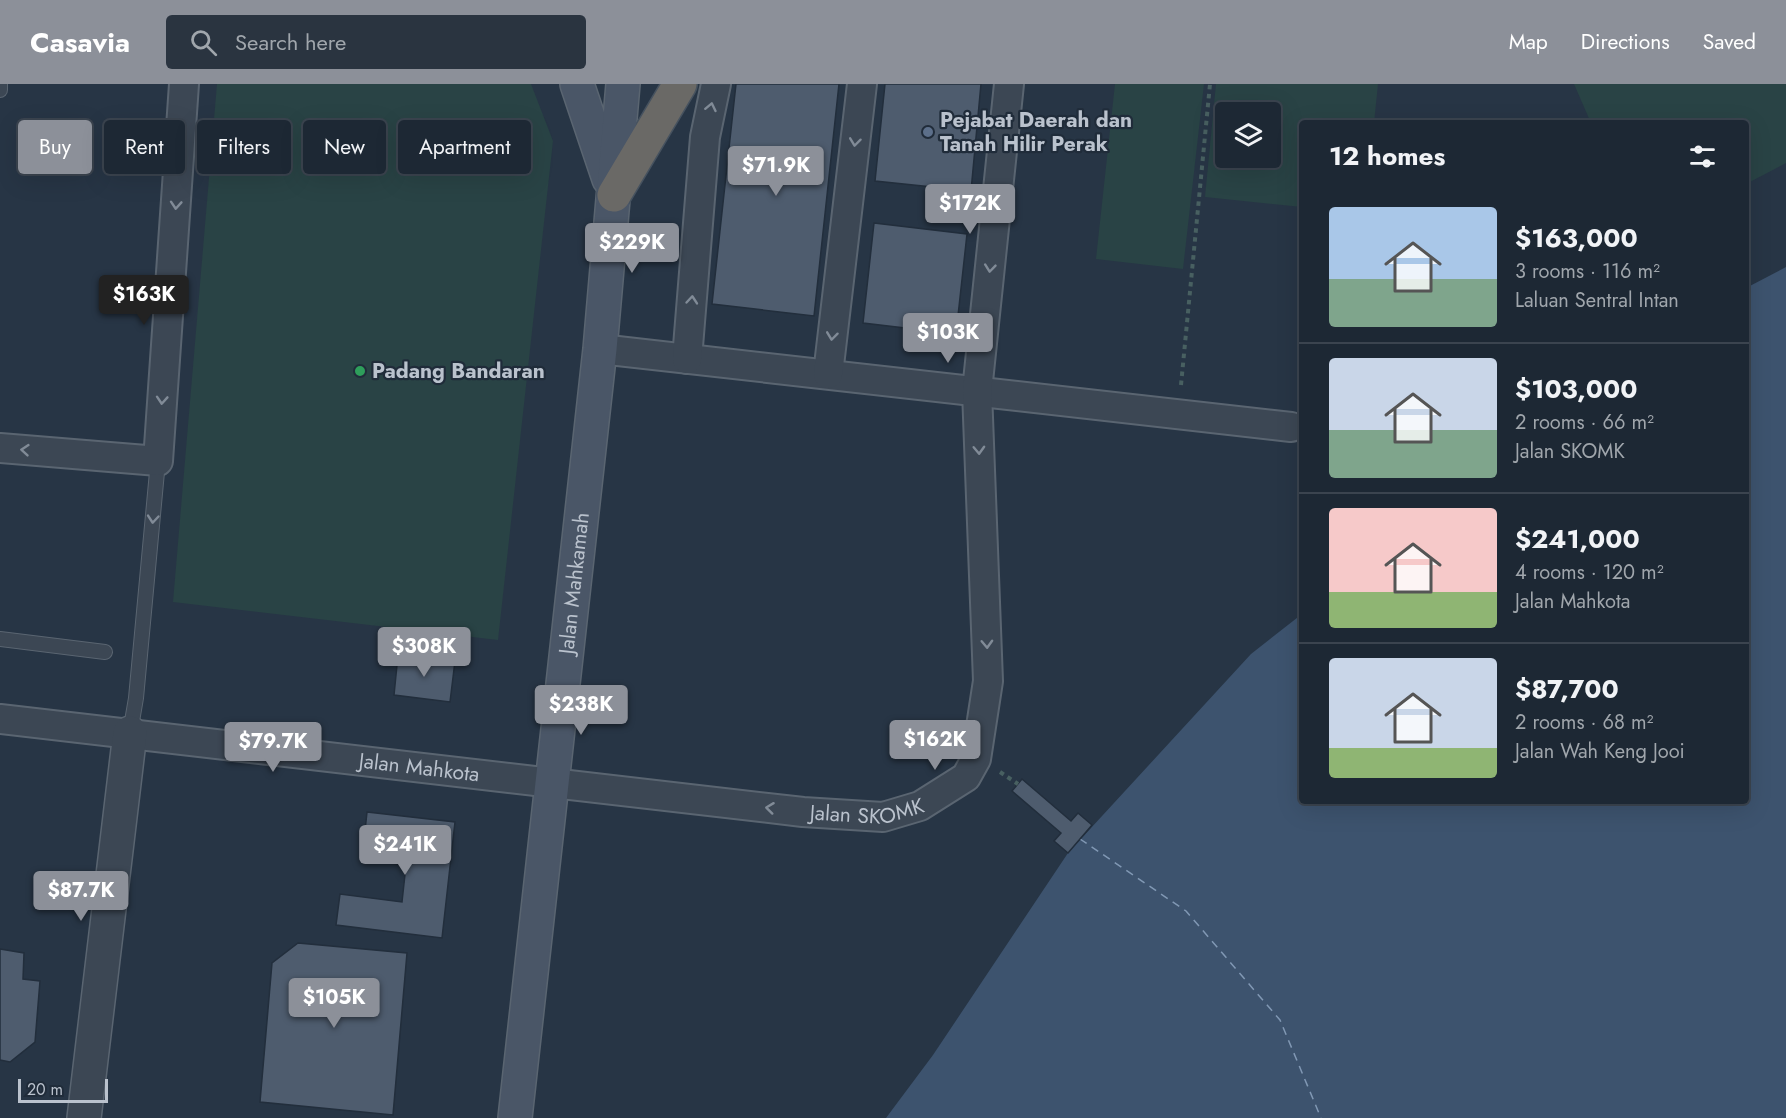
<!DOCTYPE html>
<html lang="en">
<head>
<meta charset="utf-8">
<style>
  :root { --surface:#1d2834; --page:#2a3440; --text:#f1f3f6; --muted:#a0a6ac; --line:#3b444f; --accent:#8c9099 }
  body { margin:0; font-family:Jost,sans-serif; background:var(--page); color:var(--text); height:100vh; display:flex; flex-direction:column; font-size:22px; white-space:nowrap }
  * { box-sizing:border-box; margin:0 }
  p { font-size:20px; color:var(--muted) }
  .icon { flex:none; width:33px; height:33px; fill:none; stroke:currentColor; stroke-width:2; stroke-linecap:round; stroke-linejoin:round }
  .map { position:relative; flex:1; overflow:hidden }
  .side { position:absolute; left:1299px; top:36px; width:450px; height:684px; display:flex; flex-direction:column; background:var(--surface); border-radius:6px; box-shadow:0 6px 24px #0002,0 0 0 2px var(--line) }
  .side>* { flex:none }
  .top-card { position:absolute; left:18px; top:36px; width:570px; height:54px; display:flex; gap:12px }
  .buttons { position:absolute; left:1215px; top:18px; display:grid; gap:12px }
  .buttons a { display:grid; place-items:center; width:66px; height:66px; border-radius:6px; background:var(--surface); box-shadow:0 6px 24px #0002,0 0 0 2px var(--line); font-size:30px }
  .scale { position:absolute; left:18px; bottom:15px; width:90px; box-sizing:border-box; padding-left:6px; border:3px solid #bac2cd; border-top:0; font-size:16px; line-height:21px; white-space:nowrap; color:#bac2cd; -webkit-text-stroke:4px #202c3a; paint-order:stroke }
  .price { position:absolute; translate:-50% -51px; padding:0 14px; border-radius:6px; background:var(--accent); color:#fff; font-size:20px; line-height:39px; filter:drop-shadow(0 2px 3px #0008) }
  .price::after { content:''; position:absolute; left:50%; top:36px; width:18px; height:14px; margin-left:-9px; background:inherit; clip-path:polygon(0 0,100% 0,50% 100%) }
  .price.on { background:#222; color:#fff }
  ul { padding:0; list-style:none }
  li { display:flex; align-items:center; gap:18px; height:150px; padding:0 30px }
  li+li { border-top:2px solid var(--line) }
  li span { display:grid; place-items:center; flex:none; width:168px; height:120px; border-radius:6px; color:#555 }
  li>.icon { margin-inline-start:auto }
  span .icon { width:72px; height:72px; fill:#fffc; stroke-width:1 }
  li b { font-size:26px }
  h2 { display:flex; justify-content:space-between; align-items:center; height:72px; padding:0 30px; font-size:26px }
  .chip { padding:0 21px; border-radius:6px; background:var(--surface); box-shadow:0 6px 24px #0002,0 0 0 2px var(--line); font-size:21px; line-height:54px }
  .chip.on { background:var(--accent); color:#fff }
  header { display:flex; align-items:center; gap:36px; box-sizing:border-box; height:84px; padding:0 30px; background:var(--accent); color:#fff }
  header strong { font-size:28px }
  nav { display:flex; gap:33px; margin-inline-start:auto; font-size:21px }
  .search { width:420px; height:54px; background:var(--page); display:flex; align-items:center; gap:15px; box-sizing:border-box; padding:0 21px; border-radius:6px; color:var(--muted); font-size:22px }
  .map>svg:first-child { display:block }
  .green { fill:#294345; fill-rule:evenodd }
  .water { fill:#3d536e }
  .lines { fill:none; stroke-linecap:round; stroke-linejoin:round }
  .ferry { stroke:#8198b4; stroke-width:1.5; stroke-dasharray:8 6; stroke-linecap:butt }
  .building { fill:#4e5c6e; stroke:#222e3c; stroke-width:1.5 }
  .service-casing { stroke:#5a6571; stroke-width:16 }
  .minor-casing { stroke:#5a6571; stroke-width:32 }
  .tertiary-casing { stroke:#5a6571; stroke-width:36 }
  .secondary-casing { stroke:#5a6571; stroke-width:36 }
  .trunk-casing { stroke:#46525f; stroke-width:36 }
  .path { stroke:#486061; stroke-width:4; stroke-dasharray:4.5 4.5; stroke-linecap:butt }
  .service { stroke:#3c4754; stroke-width:14 }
  .minor { stroke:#3c4754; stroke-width:28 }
  .tertiary { stroke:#3c4754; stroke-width:33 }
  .secondary { stroke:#4a5667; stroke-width:33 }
  .trunk { stroke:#6a6966; stroke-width:33 }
  .oneway { stroke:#818b97 }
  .service-dot { fill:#5c6f8a; stroke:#202c3a; stroke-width:2 }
  .leisure-dot { fill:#2e9e5b; stroke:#202c3a; stroke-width:2 }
  .labels { text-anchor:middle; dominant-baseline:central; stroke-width:4.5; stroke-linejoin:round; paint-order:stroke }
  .poi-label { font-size:21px; font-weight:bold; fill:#bac2cd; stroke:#202c3a; text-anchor:start }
  .street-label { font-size:21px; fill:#bac2cd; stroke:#202c3a }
</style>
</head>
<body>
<header>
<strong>Casavia</strong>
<div class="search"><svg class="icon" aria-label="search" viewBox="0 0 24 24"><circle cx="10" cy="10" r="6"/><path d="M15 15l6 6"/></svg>Search here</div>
<nav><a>Map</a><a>Directions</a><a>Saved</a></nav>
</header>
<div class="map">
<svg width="1786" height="1034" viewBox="0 0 1786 1034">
  <rect width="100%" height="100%" fill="#273545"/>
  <g class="green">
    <polygon points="217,0 531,0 553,57 498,556 173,518"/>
    <polygon points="1115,0 1204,0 1183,185 1096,175"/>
    <path d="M1216,0h162l-4,39h-72v84l-97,-10zM1270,28v46h-44v-46z"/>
    <polygon points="1574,0 1786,0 1786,79 1746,100 1746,39 1591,39"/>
  </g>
  <polygon class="water" points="1786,183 1786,1034 886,1034 933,971 1068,769 1251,570 1302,530 1302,717 1746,717 1746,204"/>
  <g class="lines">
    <polyline class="ferry" points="1080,755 1186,827 1280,936 1321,1034"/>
  </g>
  <g class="building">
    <polygon points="736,0 839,0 814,232 712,220"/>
    <polygon points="885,0 981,0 971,107 875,97"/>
    <polygon points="874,139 967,150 956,250 863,239"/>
    <polygon points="398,571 455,577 450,618 394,611"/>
    <polygon points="1022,695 1071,737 1078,729 1092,741 1068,769 1054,757 1061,749 1012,707"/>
    <polygon points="367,728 455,738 442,854 336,841 340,810 402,818 406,781 362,775"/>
    <polygon points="298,859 407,869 393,1031 260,1018 272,879"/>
    <polygon points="0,865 24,869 23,895 40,897 35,958 10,978 0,976"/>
  </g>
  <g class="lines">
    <defs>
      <g id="service">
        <polyline points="0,6 0,0"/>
        <polyline points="0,555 105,568"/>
        <polyline points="130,649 136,614 158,377"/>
      </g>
      <g id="minor">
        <polyline points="600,265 1291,343"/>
        <polyline points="687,275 705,53 716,0"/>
        <polyline points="828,290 862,0"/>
        <polyline points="0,364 158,377 184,0"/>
        <path id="s1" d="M0,635l803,93 80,5 37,-11 46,-29 10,-18 12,-78 -11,-290 32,-307"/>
      </g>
      <polyline id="tertiary" points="84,1034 130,649"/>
      <g id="secondary">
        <polyline points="577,0 609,95"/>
        <path id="s2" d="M515,1034l85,-769 23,-265"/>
      </g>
      <polyline id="trunk" points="614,111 680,0"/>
    </defs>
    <use href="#service" class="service-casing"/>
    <use href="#minor" class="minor-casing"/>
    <use href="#tertiary" class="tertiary-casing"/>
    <use href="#secondary" class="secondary-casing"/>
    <use href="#trunk" class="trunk-casing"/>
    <g class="path">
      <polyline points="1181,301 1210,0"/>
      <polyline points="1000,688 1018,700"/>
    </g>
    <use href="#service" class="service"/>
    <use href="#minor" class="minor"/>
    <use href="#tertiary" class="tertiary"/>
    <use href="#secondary" class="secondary"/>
    <use href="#trunk" class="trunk"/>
  </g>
  <defs><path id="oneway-chevron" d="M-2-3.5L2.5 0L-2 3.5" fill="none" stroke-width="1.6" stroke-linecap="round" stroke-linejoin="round" transform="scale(1.5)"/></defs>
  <g class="oneway">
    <use href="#oneway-chevron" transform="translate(711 23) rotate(-78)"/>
    <use href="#oneway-chevron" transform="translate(855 58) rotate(97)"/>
    <use href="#oneway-chevron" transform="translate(176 121) rotate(94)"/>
    <use href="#oneway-chevron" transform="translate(990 184) rotate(96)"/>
    <use href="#oneway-chevron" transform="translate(692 216) rotate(-85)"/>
    <use href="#oneway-chevron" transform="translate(832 252) rotate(97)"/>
    <use href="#oneway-chevron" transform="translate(162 316) rotate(94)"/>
    <use href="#oneway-chevron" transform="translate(25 366) rotate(-175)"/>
    <use href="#oneway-chevron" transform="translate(979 366) rotate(88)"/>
    <use href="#oneway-chevron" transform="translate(153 435) rotate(95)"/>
    <use href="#oneway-chevron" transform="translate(987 560) rotate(88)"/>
    <use href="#oneway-chevron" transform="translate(770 724) rotate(-173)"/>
  </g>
  <circle class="service-dot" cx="928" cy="48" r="6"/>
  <circle class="leisure-dot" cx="360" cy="287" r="6"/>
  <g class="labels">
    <g class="poi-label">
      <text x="940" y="36">Pejabat Daerah dan<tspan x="940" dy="24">Tanah Hilir Perak</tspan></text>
      <text x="372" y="287">Padang Bandaran</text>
    </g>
    <g class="street-label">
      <text stroke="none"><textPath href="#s2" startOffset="538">Jalan Mahkamah</textPath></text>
      <text stroke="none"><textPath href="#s1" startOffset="422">Jalan Mahkota</textPath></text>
      <text stroke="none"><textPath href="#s1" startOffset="873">Jalan SKOMK</textPath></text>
    </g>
  </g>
</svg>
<div class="buttons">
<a><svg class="icon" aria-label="layers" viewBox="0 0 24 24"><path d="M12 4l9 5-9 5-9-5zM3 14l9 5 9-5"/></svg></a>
</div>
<div class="scale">20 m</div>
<b class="price" style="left:776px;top:113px">$71.9K</b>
<b class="price" style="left:970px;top:151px">$172K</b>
<b class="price" style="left:632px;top:190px">$229K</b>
<b class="price on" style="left:144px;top:242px">$163K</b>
<b class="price" style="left:948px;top:280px">$103K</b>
<b class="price" style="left:424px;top:594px">$308K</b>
<b class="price" style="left:581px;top:652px">$238K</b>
<b class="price" style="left:935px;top:687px">$162K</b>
<b class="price" style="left:273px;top:689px">$79.7K</b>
<b class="price" style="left:405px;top:792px">$241K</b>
<b class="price" style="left:81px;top:838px">$87.7K</b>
<b class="price" style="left:334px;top:945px">$105K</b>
<div class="top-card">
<a class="chip on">Buy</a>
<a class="chip">Rent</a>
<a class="chip">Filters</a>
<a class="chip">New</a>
<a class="chip">Apartment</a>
</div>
<section class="side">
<h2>12 homes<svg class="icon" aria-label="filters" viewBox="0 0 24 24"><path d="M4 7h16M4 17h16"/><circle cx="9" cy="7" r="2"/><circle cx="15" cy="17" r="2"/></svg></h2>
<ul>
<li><span style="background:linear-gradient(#a9c7e8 60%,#7fa58c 0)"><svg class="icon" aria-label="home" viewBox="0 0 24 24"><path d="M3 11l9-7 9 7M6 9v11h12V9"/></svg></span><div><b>$163,000</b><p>3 rooms · 116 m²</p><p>Laluan Sentral Intan</p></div></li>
<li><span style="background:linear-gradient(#c9d6e8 60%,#7fa58c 0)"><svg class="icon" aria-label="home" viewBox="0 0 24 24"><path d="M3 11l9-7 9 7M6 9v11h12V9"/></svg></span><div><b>$103,000</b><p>2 rooms · 66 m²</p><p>Jalan SKOMK</p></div></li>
<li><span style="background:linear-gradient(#f6c9c9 70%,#8fb573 0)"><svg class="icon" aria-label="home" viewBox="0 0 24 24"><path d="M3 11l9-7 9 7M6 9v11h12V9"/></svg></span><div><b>$241,000</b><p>4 rooms · 120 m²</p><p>Jalan Mahkota</p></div></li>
<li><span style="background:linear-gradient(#c9d6e8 75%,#8fb573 0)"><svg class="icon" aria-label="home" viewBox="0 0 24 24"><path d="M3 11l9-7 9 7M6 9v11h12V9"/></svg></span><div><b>$87,700</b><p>2 rooms · 68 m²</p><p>Jalan Wah Keng Jooi</p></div></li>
</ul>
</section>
</div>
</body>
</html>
